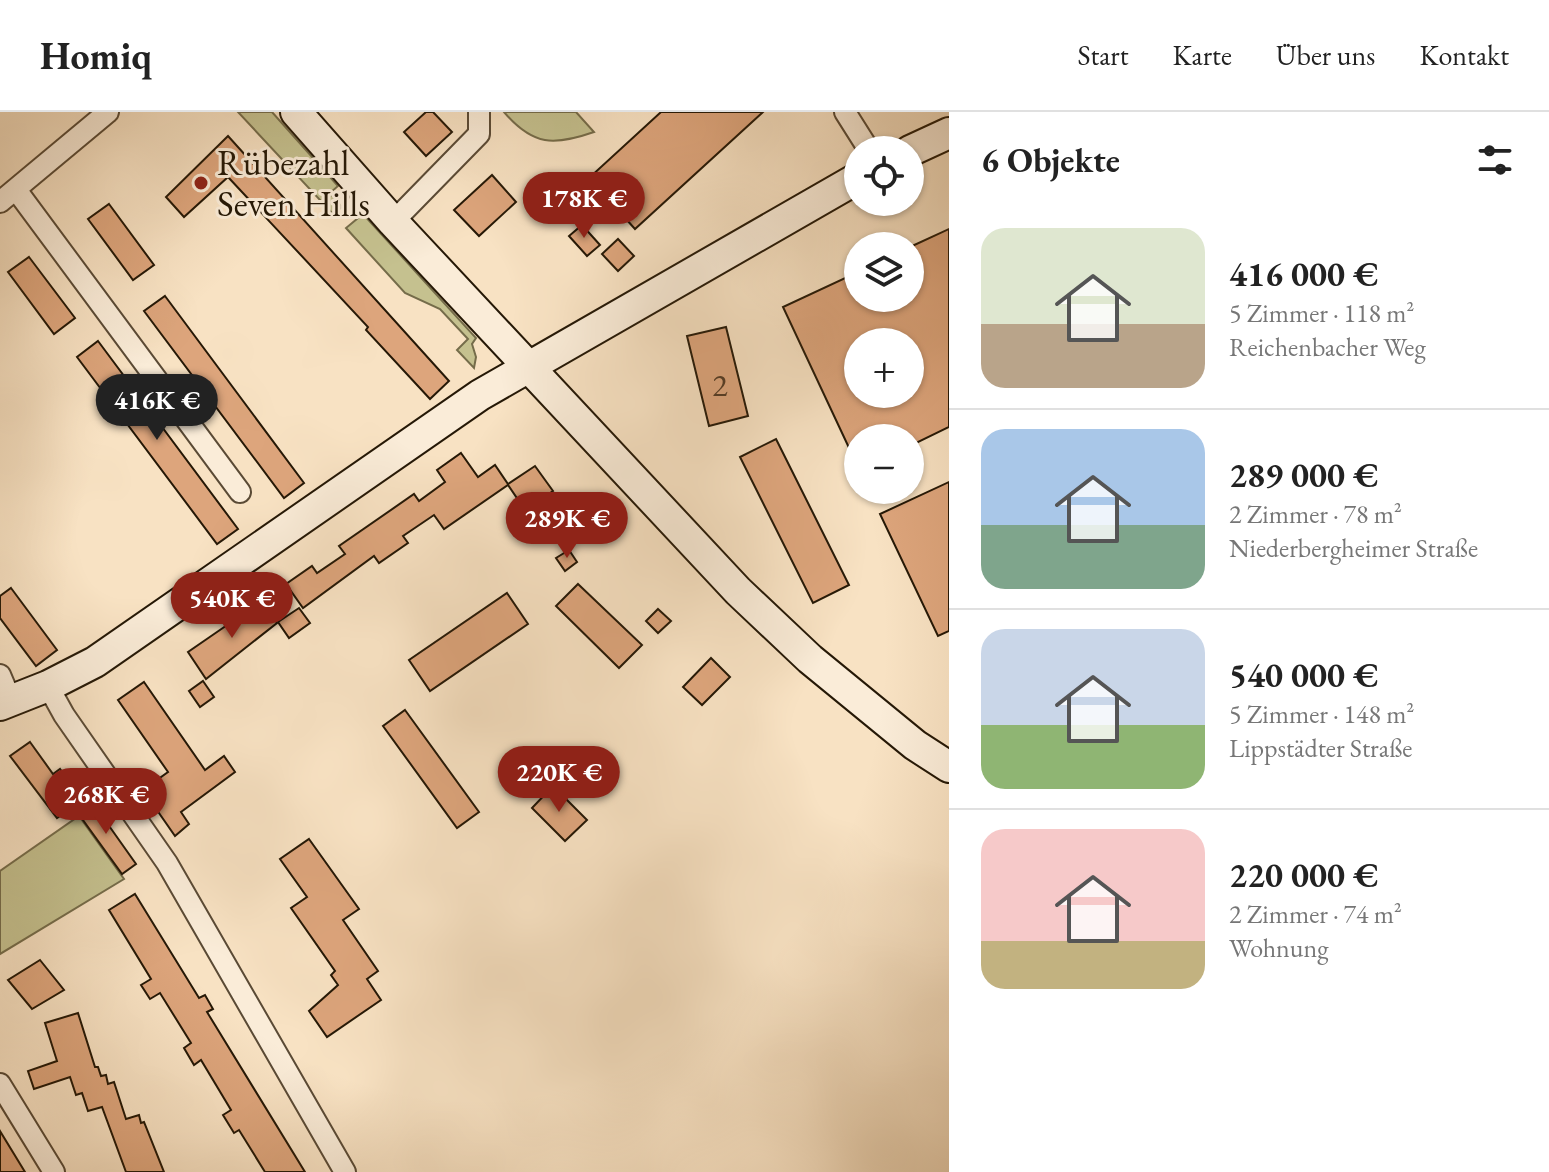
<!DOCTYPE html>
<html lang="de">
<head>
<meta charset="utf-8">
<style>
  :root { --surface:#fff; --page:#f2f2f2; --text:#222; --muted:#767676; --line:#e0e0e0; --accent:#8f2418 }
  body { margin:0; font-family:"EB Garamond",serif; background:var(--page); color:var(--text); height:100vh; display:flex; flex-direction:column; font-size:30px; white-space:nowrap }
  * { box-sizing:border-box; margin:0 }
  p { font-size:26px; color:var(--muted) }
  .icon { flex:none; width:44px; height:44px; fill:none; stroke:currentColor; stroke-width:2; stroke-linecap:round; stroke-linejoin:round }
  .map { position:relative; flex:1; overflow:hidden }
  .sheet { display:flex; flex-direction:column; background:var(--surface); width:600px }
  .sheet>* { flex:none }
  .controls { position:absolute; left:844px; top:24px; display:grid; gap:16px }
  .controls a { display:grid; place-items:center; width:80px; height:80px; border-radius:50%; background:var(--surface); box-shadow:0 2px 6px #0004; font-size:40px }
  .price { position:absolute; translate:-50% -68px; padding:0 18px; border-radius:28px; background:var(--accent); color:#fff; font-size:26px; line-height:52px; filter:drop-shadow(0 2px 4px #0008) }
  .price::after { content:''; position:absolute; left:50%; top:48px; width:24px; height:18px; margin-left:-12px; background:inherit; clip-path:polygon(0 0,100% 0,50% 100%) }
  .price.active { background:#222; color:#fff }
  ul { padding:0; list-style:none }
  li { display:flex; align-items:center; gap:24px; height:200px; padding:0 32px }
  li+li { border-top:2px solid var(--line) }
  li span { display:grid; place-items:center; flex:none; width:224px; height:160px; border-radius:24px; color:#555 }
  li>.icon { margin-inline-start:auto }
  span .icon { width:96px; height:96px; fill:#fffc; stroke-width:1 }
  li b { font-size:34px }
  h2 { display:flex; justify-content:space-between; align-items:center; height:96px; padding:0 32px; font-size:34px }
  header { display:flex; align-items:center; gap:48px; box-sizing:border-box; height:112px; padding:0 40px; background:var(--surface); border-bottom:2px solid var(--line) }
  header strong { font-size:38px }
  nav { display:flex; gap:44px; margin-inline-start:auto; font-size:28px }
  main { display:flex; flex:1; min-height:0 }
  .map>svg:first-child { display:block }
  .green { fill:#c5c18f; stroke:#756c4a; stroke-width:2 }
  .building { fill:#dda57c; stroke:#251806; stroke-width:2; fill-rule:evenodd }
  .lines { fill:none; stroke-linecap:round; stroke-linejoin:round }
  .street-casing { stroke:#5a4a35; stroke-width:24 }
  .secondary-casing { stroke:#251806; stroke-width:34 }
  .street { stroke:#faecd8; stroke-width:20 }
  .secondary { stroke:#faecd8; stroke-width:30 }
  .poi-dot { fill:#8f2418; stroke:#faecd8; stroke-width:3 }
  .labels { text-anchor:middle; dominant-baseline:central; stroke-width:6; stroke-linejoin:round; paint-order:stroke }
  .number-label { font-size:32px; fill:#533b24 }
  .poi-label { font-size:36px; fill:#251806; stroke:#faecd8; text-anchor:start }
</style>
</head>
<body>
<header>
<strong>Homiq</strong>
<nav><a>Start</a><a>Karte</a><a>Über uns</a><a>Kontakt</a></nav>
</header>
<main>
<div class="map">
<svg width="949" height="1060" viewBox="0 0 949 1060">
  <rect width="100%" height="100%" fill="#f8e2c3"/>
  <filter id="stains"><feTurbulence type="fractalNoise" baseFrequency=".0025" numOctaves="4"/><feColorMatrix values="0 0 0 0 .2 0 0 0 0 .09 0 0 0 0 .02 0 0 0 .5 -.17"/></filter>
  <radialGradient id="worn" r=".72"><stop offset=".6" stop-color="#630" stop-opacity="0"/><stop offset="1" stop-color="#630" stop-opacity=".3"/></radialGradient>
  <g class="green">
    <polygon points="238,0 272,0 338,74 330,81 342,95 333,102"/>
    <path d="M504,0h72l18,20c-40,14 -61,14 -90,-20z"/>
    <polygon points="363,102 476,226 472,232 476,245 474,256 457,238 468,227 440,197 405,181 346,116"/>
    <polygon points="79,704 124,767 0,842 0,759"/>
  </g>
  <g class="building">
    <polygon points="426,0 433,0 452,20 426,44 404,20"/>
    <polygon points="661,0 763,0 635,117 589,66"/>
    <polygon points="228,24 449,269 430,287 366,218 368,215 228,65 184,105 166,85"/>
    <polygon points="492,63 516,90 479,124 454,98"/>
    <polygon points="109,92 154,153 133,168 88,107"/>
    <polygon points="582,113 600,133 587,144 569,124"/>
    <path d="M949,117v198l-39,19v-8h-52v29l-75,-160 75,-35v26h52v-51zM858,230h52v52h-52z"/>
    <polygon points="618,127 634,144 618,159 602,142"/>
    <polygon points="29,145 75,206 54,222 8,160"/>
    <polygon points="165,184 304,371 284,386 144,199"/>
    <polygon points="726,215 748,304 709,314 687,224"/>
    <polygon points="98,229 238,417 217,432 77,245"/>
    <polygon points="776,327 849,473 813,491 740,345"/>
    <polygon points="461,341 478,365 495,353 508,372 535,354 553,379 525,398 508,373 444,417 434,403 403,424 408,431 379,451 374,444 303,496 286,472 312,454 317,461 345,442 339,434 414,382 419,389 445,370 437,358"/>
    <polygon points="949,370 949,519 938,524 880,402"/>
    <polygon points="569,438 577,450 565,459 556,446"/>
    <polygon points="578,472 642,533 619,556 556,494"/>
    <polygon points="11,476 57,538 36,554 0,506 0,484"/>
    <polygon points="507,481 528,512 430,579 409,548"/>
    <polygon points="262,489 277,511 206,567 188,540"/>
    <polygon points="299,496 310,511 289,526 278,510"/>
    <polygon points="658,497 671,509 658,521 646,509"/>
    <polygon points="711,546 730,565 702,593 683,575"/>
    <polygon points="203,569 214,585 200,595 189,579"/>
    <polygon points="144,570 205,658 224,644 235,660 181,700 189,712 175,724 143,678 168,660 118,588"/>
    <polygon points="405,598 479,700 457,716 383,614"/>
    <polygon points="30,630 53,662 60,657 82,688 57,706 10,644"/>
    <polygon points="553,674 587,708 565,729 532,696"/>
    <polygon points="90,687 136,752 122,762 75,697"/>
    <polygon points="309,727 359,797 343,808 378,859 367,867 381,888 327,925 309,899 338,873 331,863 335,859 291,796 307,785 280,747"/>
    <polygon points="135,782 199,886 205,883 213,897 207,900 305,1060 265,1060 239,1018 234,1021 223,1003 231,998 201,948 194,953 184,936 191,931 160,881 150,887 141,873 151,867 109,798"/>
    <polygon points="40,848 64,878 32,897 8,868"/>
    <polygon points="78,901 95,955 98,955 101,964 106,963 108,972 114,970 126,1007 139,1003 141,1011 144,1010 164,1060 126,1060 102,995 88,999 82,981 76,983 70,965 34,977 28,959 57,949 45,911"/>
    <polygon points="0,1019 25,1060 0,1060"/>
  </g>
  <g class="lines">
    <defs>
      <g id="street">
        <polyline points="845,0 869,38"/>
        <polyline points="17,79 240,380"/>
        <polyline points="0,90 108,0"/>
        <polyline points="393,110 479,22 479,0"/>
        <polyline points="0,563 11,589"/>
        <polyline points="48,574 64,603 167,751 345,1060"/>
        <polyline points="0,972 54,1060"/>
      </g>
      <g id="secondary">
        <polyline points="296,0 393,110 738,479 810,547 915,633 949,655"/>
        <polyline points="910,39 949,21"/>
        <polyline points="0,593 48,574 95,550 480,283 858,66"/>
      </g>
    </defs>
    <use href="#street" class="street-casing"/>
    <use href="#secondary" class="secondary-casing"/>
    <use href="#street" class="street"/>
    <use href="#secondary" class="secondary"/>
  </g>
  <circle class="poi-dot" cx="201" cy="71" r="8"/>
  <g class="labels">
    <g class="number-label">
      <text x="720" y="273">2</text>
    </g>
    <g class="poi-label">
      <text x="217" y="50">Rübezahl<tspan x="217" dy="41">Seven Hills</tspan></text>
    </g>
  </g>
  <rect width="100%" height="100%" filter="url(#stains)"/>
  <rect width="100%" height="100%" fill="url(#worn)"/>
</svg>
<div class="controls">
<a><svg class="icon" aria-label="locate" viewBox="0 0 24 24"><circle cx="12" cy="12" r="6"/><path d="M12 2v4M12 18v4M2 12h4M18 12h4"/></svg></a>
<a><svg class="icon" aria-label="layers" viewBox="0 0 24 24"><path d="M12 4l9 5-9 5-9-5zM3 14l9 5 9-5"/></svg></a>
<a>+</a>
<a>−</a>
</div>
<b class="price" style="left:584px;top:128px">178K €</b>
<b class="price active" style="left:157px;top:330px">416K €</b>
<b class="price" style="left:567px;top:448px">289K €</b>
<b class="price" style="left:232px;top:528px">540K €</b>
<b class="price" style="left:559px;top:702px">220K €</b>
<b class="price" style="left:106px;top:724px">268K €</b>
</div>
<section class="sheet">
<h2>6 Objekte<svg class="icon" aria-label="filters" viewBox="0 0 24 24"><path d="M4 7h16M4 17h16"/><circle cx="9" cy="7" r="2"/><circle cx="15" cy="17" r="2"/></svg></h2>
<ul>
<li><span style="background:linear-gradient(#dfe7d0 60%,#b9a48a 0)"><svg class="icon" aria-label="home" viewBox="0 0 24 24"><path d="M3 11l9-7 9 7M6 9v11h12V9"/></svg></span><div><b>416 000 €</b><p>5 Zimmer · 118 m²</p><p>Reichenbacher Weg</p></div></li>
<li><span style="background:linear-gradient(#a9c7e8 60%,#7fa58c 0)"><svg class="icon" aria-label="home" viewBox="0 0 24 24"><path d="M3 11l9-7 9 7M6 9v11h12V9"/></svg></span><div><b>289 000 €</b><p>2 Zimmer · 78 m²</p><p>Niederbergheimer Straße</p></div></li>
<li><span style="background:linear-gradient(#c9d6e8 60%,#8fb573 0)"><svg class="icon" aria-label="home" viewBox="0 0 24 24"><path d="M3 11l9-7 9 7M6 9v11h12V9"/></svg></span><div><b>540 000 €</b><p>5 Zimmer · 148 m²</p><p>Lippstädter Straße</p></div></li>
<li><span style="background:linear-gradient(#f6c9c9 70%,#c2b280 0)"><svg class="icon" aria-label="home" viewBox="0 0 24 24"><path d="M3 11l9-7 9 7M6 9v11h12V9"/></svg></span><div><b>220 000 €</b><p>2 Zimmer · 74 m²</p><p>Wohnung</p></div></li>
</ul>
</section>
</main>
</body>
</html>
